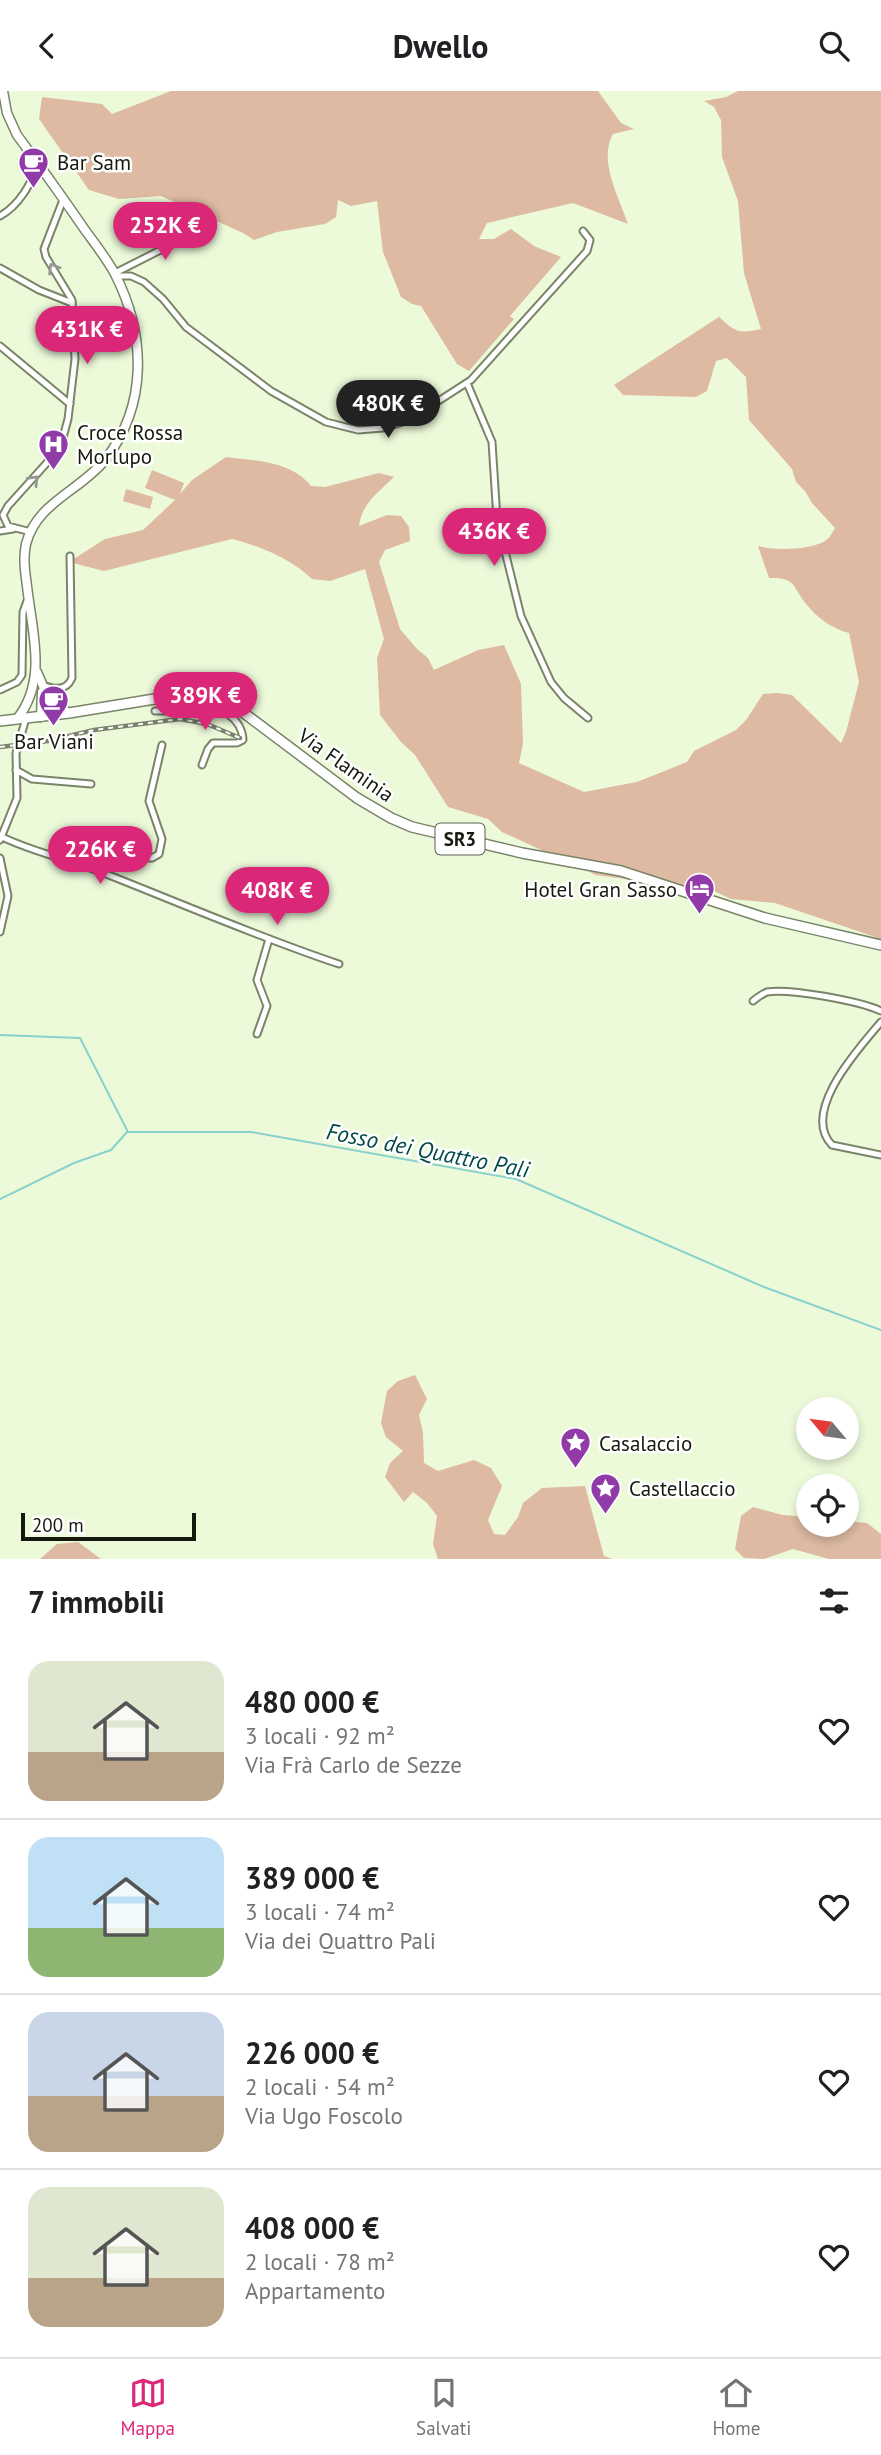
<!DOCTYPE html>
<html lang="it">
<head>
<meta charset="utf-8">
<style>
  :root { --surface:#fff; --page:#f2f2f2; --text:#202124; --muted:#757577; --line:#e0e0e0; --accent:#db2777 }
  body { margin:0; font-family:"PT Sans",sans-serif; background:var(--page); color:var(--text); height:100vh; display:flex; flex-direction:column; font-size:26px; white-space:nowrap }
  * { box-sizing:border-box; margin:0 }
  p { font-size:23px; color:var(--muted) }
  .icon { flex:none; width:38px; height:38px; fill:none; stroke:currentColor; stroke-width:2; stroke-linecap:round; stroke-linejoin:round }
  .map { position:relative; height:1468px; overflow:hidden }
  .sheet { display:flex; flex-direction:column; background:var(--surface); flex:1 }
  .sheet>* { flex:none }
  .needle { width:46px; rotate:299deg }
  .buttons { position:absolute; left:796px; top:1306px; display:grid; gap:14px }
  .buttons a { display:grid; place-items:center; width:63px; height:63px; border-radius:50%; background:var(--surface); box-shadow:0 4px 10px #0003; font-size:35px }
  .scale { position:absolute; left:21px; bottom:18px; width:175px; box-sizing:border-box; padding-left:7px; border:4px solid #15190e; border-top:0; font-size:19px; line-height:24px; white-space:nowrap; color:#15190e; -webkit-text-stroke:5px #fff; paint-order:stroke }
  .price { position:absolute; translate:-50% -60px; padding:0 16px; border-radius:24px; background:var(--accent); color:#fff; font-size:23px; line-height:46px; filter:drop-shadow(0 2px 4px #0008) }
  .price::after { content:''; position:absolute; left:50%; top:42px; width:21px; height:16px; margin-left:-10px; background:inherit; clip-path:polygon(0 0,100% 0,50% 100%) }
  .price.current { background:#222; color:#fff }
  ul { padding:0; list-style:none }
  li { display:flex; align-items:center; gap:21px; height:175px; padding:0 28px }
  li+li { border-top:2px solid var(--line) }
  li span { display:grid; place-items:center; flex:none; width:196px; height:140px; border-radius:21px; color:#555 }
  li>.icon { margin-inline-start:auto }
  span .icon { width:84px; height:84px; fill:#fffc; stroke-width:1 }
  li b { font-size:30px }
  h2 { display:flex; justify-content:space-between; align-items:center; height:84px; padding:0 28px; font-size:30px }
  header { display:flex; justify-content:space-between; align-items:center; height:91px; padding:0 28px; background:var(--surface); font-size:32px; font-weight:600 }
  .menu { display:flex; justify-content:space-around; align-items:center; height:98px; border-top:2px solid var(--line); background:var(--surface); font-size:19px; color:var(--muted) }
  .menu a { display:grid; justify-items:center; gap:4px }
  .menu .current { color:var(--accent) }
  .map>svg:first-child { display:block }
  .green { fill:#ddbaa1 }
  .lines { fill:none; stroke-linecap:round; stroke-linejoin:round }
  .stream { stroke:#89d1cd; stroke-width:2 }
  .minor-casing { stroke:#798468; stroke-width:9 }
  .secondary-casing { stroke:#798468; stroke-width:11 }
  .primary-casing { stroke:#798468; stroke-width:12 }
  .minor { stroke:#fff; stroke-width:5 }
  .secondary { stroke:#fff; stroke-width:8 }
  .primary { stroke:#fff; stroke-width:9 }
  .rail-casing { stroke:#7a826d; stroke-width:4.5 }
  .rail { stroke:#fff; stroke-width:2; stroke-dasharray:5; stroke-linecap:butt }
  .oneway { stroke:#969893 }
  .labels { text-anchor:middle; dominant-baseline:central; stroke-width:5; stroke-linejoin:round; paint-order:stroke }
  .shield { fill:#fff; stroke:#5b5e56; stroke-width:2 }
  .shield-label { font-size:19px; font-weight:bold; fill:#15190e }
  .poi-label { font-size:21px; fill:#15190e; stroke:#fff; text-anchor:start }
  .street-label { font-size:21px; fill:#15190e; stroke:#fff }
  .water-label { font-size:23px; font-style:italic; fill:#034946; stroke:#fff }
</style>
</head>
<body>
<header><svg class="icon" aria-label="back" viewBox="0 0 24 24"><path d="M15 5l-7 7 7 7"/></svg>Dwello<svg class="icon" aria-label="search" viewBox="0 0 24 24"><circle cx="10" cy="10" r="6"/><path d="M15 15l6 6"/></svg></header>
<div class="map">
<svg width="881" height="1468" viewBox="0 0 881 1468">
  <rect width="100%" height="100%" fill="#edfada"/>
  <g class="green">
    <path d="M171,0h427l23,32 13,6 -21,5c-15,27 6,63 15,90l-55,-21 -86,20 -8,16h15l17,-10 23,17 27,11 -51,59 4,3 -45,52 -12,-7 -36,-58 -9,-2 -11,-7 -18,-45 -6,-51 -26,5 -13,-6 -2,17 -11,7 -48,8 -23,8 -11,-7 -82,-37 -42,3 -30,-9 -50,-71 3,-22 60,7 10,10z"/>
    <path d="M738,0h143v848l-106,-36 -44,-4 -17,-8 -118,-16 -94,-43 -14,-13 -40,-12 -33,-52 -14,-13 -21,-27 -3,-57 7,-19 -19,-70 -35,12 -18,-2c-21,-20 -52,-33 -80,-40l-128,32 -35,-9 36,-23 38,-9 32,-30 -30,-12 7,-18 32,13 -4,11 12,-14 34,-23c30,4 65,4 85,29l14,1 54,-14 15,4c-16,16 -32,26 -35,49l28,-11 14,1 8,11 1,14 -25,9 -6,12 21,67 17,20 11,9 6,12 44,-20 26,-5 17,39 2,60 -4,19 65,29 53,-10 50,-20 7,-11 42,-21 10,-10 17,-26 15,-1 14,2 49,48 5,-11 13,-50 -10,-49c-16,-4 -32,-15 -42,-28 -15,-18 -10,-28 -38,-27l-11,-32c16,5 52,4 67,-5 5,-3 7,-8 10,-13l-23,-25 -7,-12 -9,-9 -4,-13 -43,-49 -3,-43 -19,-19 -11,3 -9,30 -11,6 -73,-2 -9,-10 105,-68c16,15 20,17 42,12l-17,-56 -6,-72 -16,-44 -1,-37 -7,-13 -10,-6 22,-4z"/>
    <polygon points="126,398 153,406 150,418 123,410"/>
    <polygon points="415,1284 427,1308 419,1324 423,1342 424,1372 438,1380 474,1369 491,1377 502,1395 488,1429 494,1443 505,1444 518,1426 523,1412 542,1397 585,1395 604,1465 612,1468 438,1468 433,1453 437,1425 427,1412 413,1401 404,1411 385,1386 390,1372 403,1360 386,1346 381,1332 387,1300 398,1290"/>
    <polygon points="753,1416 783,1424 808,1426 808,1433 847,1433 847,1430 867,1432 881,1443 881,1468 829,1468 793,1458 764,1468 744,1467 735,1458 741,1425"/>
    <polygon points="78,1451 101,1468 40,1468 57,1453"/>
  </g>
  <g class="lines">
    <g class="stream">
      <polyline points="0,944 80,947 128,1041 251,1041 516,1088 764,1196 881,1239"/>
      <polyline points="0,1108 74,1072 111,1059 127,1041"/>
    </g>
    <defs>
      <g id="minor">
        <path d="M0,125c20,-11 30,-32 39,-51"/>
        <polyline points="0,177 39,199 72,212"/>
        <polyline points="115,182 206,136"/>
        <polyline points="116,185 131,185 144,191 163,208 186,236 271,300 326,331 358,339 383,337 409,329 471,289 587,160 590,149 583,140"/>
        <polyline points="0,255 70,313"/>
        <polyline points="467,292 492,351 497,428 521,525 551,591 564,607 588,627"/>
        <polyline points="0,440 13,438"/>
        <polyline points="31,441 8,435 3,424 8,415 53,365 62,350 68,328 75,268 72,209 46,166 44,158 63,109"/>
        <path d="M42,594c12,4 24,7 30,-7l-2,-122"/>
        <polyline points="0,599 17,591 22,584 23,521 28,507"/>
        <path d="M155,620h10l20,-17c21,10 57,17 58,46l-6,3h-24l-5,6 -6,16"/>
        <polyline points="16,679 32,688 91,693"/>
        <path d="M0,745c32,16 68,23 101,36 79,31 157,65 238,92"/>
        <polyline points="0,749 17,707 16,662 26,627"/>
        <polyline points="0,767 8,805 0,841"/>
        <polyline points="86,774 120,768 152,767 159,763 162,748 149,710 162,654"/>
        <path d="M753,910c5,-4 9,-7 14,-9 22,-4 93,9 114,19"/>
        <path d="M881,931c-22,26 -81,90 -49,123l49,10"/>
        <polyline points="257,943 267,915 257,889 269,848"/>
      </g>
      <g id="secondary">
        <path d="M3,0l4,22 10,22c23,31 46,63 68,95 10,14 22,29 30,44 31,61 33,131 -10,186 -25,31 -68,42 -79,84 -3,14 -1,28 1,42 5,46 21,94 -10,133"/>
        <polyline points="37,581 49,609 69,622"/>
        <polyline points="41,626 42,601"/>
      </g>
      <polyline id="primary" points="0,630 69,622 185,603 212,605 232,613 357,707 391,727 412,736 522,762 621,780 765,827 881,854"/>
    </defs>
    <use href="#minor" class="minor-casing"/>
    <use href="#secondary" class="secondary-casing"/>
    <use href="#primary" class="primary-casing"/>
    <use href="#minor" class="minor"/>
    <use href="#secondary" class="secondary"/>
    <use href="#primary" class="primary"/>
    <defs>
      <polyline id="rail" points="0,656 48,650 94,639 180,628 207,633 240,647"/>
    </defs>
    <use href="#rail" class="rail-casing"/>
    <use href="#rail" class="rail"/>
  </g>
  <defs><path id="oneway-chevron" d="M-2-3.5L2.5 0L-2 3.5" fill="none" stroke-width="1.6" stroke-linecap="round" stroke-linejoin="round" transform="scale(1.75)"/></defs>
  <g class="oneway">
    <use href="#oneway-chevron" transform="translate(53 177) rotate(-122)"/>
    <use href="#oneway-chevron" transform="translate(34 389) rotate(-46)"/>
  </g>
  <defs>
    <symbol id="cafe-pin" viewBox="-11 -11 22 30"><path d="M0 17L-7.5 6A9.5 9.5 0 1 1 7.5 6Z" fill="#913ba9" stroke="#fff"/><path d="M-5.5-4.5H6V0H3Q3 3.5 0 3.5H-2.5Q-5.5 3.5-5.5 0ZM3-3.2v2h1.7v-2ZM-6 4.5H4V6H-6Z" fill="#fff"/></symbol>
    <symbol id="hospital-pin" viewBox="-11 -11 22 30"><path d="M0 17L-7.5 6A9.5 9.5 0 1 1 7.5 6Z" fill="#913ba9" stroke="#fff"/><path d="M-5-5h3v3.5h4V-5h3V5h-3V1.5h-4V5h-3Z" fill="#fff"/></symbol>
    <symbol id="hotel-pin" viewBox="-11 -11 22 30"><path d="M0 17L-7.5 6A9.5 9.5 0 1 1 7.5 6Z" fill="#913ba9" stroke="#fff"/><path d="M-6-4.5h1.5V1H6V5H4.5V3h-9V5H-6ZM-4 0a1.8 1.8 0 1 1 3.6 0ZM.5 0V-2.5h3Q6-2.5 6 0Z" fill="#fff"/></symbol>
    <symbol id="sight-pin" viewBox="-11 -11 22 30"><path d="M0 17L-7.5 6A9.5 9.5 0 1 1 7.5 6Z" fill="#913ba9" stroke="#fff"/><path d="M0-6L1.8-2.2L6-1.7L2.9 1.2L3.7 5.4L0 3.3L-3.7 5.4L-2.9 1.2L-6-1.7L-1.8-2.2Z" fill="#fff"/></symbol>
  </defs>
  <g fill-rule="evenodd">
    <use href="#cafe-pin" x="16" y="54" width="35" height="47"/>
    <use href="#hospital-pin" x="36" y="336" width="35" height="47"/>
    <use href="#cafe-pin" x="36" y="592" width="35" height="47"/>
    <use href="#hotel-pin" x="682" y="780" width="35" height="47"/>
    <use href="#sight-pin" x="558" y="1334" width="35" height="47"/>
    <use href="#sight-pin" x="588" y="1380" width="35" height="47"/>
  </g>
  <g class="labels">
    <rect class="shield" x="435.5" y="732.5" width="49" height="31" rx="5"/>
    <g class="shield-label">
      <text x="460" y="748">SR3</text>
    </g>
    <g class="poi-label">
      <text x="57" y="71">Bar Sam</text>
      <text x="77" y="341">Croce Rossa<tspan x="77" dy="24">Morlupo</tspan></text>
      <text x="54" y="650" text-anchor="middle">Bar Viani</text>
      <text x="677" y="798" text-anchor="end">Hotel Gran Sasso</text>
      <text x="599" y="1352">Casalaccio</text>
      <text x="629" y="1397">Castellaccio</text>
    </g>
    <g class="street-label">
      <text transform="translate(346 674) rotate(35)">Via Flaminia</text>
    </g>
    <g class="water-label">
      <text transform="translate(428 1059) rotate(11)">Fosso dei Quattro Pali</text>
    </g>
  </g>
</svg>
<div class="buttons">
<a><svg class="needle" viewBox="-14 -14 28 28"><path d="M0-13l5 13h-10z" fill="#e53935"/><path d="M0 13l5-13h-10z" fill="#757577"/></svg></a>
<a><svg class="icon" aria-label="locate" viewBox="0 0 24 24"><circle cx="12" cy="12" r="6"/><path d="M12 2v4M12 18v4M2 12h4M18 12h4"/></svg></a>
</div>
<div class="scale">200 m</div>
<b class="price" style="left:165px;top:171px">252K €</b>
<b class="price" style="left:87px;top:275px">431K €</b>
<b class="price current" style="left:388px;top:349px">480K €</b>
<b class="price" style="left:494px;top:477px">436K €</b>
<b class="price" style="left:205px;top:641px">389K €</b>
<b class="price" style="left:100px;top:795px">226K €</b>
<b class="price" style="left:277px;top:836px">408K €</b>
</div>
<section class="sheet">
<h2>7 immobili<svg class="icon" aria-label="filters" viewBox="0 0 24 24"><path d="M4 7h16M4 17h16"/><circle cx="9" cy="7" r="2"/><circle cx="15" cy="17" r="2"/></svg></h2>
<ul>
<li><span style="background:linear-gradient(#dfe7d0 65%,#b9a48a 0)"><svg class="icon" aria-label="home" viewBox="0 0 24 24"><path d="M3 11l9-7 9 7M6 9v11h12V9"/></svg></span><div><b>480 000 €</b><p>3 locali · 92 m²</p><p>Via Frà Carlo de Sezze</p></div><svg class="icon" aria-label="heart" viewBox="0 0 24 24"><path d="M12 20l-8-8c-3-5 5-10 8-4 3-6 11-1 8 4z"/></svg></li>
<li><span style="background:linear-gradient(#bfe0f5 65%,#8fb573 0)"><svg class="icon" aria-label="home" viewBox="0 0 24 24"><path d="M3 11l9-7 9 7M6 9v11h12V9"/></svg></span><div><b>389 000 €</b><p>3 locali · 74 m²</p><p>Via dei Quattro Pali</p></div><svg class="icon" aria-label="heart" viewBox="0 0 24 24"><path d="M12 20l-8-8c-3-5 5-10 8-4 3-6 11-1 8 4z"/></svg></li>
<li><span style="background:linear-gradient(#c9d6e8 60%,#b9a48a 0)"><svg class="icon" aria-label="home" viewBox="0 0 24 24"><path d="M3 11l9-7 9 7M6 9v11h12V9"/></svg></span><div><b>226 000 €</b><p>2 locali · 54 m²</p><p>Via Ugo Foscolo</p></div><svg class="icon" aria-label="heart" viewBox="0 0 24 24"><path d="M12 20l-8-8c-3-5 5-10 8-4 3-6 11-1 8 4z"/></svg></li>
<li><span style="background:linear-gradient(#dfe7d0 65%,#b9a48a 0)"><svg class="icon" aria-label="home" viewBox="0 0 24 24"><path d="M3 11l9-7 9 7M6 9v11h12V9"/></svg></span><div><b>408 000 €</b><p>2 locali · 78 m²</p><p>Appartamento</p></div><svg class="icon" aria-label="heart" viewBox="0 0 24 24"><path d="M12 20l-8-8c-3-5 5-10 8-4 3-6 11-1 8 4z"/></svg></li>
</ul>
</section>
<nav class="menu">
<a class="current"><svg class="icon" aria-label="map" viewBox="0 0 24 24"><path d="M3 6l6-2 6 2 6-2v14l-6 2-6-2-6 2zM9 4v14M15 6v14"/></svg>Mappa</a>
<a><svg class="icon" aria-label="saved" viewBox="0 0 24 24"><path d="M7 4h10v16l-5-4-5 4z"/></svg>Salvati</a>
<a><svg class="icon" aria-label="home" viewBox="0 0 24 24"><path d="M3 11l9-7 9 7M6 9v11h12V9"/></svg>Home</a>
</nav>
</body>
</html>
